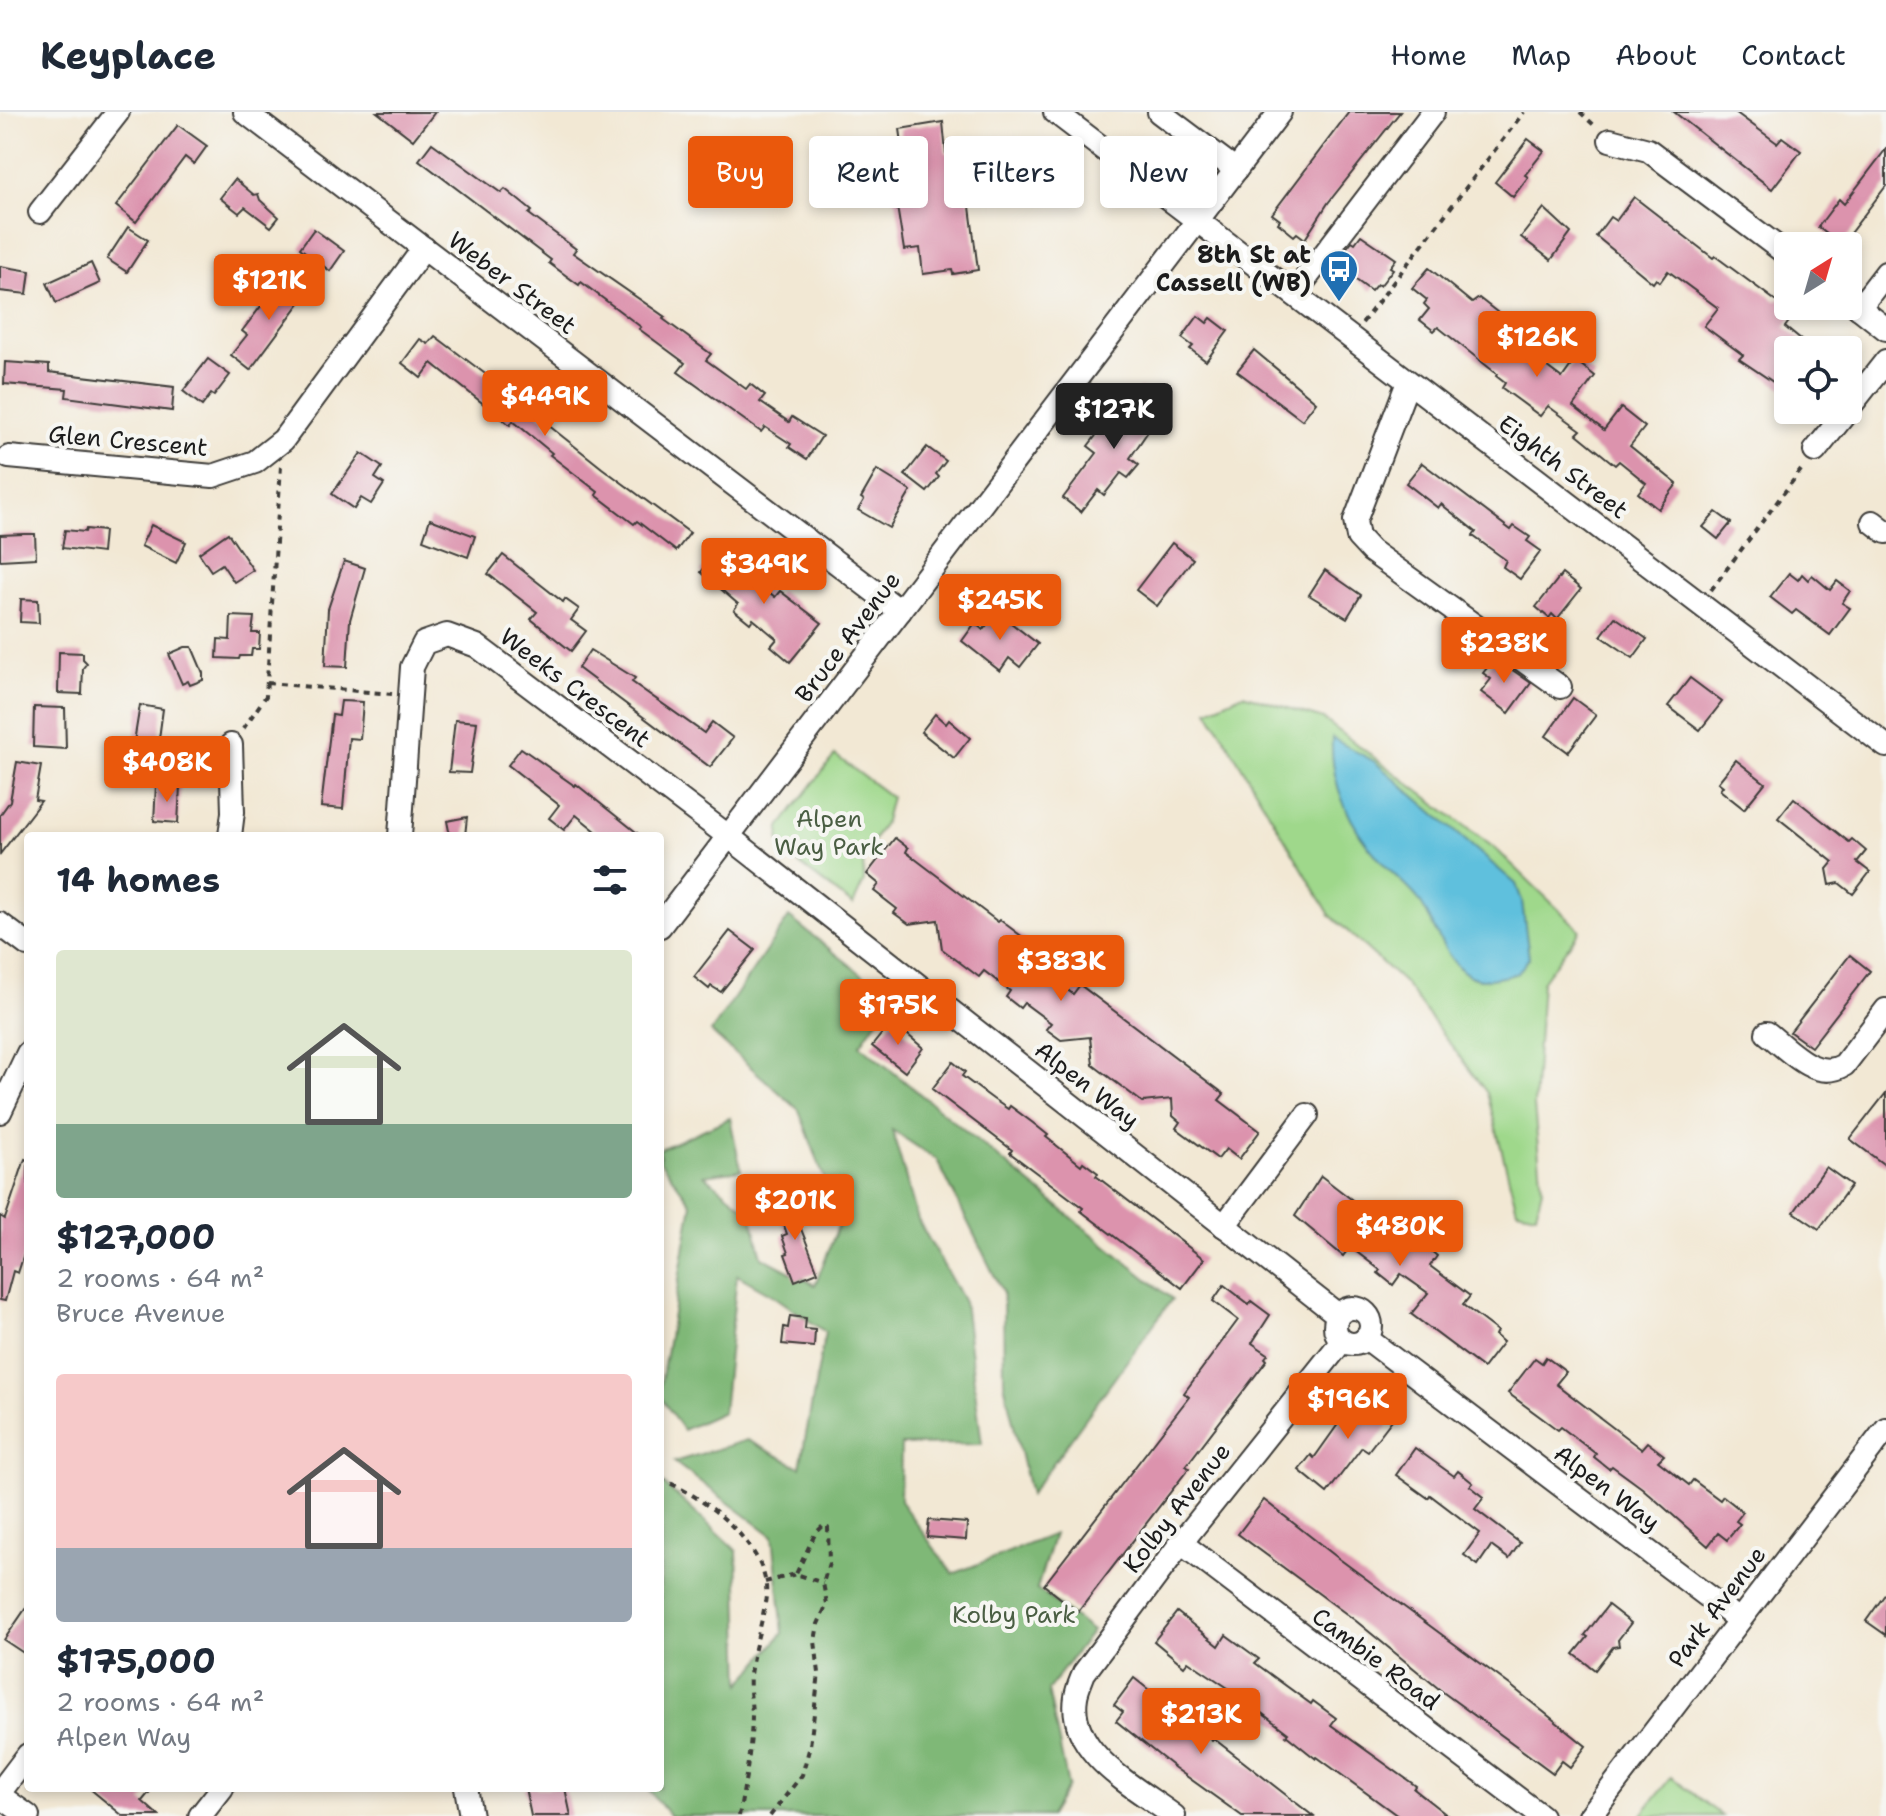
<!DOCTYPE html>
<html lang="en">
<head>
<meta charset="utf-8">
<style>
  :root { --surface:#fff; --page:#f2f2f3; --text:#1f2937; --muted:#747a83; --line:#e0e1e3; --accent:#ea580c }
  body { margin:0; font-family:"Shantell Sans",sans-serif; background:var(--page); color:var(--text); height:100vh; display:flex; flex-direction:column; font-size:30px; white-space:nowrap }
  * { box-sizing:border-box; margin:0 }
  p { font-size:26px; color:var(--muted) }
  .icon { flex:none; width:44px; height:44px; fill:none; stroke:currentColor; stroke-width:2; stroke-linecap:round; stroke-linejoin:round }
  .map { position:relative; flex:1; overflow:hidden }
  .drawer { position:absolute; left:24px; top:720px; width:640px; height:960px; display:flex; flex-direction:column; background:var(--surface); border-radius:8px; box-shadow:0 4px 12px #0003 }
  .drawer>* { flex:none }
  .top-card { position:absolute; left:688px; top:24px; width:760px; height:72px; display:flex; gap:16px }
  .needle { width:52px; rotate:37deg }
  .fabs { position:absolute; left:1774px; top:120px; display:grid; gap:16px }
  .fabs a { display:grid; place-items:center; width:88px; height:88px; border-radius:8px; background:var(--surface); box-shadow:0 4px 12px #0003; font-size:40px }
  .price { position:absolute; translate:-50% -68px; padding:0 18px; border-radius:8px; background:var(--accent); color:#fff; font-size:26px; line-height:52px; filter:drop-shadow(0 2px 4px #0008) }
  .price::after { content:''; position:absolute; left:50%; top:48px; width:24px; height:18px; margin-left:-12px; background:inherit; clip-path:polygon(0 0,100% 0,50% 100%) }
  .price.current { background:#222; color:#fff }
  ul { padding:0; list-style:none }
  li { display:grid; align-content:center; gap:16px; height:424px; padding:0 32px }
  li span { display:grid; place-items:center; height:248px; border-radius:8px; color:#555 }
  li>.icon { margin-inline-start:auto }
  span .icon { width:144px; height:144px; fill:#fffc; stroke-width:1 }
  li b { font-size:34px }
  h2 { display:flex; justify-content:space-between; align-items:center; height:96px; padding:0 32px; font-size:34px }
  .tag { padding:0 28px; border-radius:8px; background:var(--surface); box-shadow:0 4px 12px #0003; font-size:28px; line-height:72px }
  .tag.current { background:var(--accent); color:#fff }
  header { display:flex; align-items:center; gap:48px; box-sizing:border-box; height:112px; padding:0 40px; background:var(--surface); border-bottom:2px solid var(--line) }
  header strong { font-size:38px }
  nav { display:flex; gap:44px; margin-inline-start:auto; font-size:28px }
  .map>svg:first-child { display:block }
  .green { fill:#9fd88b; stroke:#5e7a54; stroke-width:2 }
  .forest { fill:#7fb877; stroke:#4e6a4a; stroke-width:2 }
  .water { fill:#5fc0dd; stroke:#3e6e7c; stroke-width:2 }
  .building { fill:#dc93ad }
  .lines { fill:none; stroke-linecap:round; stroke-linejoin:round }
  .minor-casing { stroke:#3c3b38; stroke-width:26 }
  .path { stroke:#3c3b38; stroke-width:4; stroke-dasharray:6 6; stroke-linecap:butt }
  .minor { stroke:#fff; stroke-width:22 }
  .labels { text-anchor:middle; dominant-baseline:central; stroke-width:8; stroke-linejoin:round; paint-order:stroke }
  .poi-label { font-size:24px; font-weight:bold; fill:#1c1c1c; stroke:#f6f6f2; text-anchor:end }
  .street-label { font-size:24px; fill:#1c1c1c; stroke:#f6f6f2 }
  .park-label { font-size:24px; fill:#4a5e43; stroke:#f6f6f2 }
</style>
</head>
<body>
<header>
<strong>Keyplace</strong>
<nav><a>Home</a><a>Map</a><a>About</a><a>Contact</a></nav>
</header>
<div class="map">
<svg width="1886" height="1704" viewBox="0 0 1886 1704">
  <rect width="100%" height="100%" fill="#f6f6f2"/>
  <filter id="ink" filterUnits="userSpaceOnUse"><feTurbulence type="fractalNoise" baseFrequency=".0125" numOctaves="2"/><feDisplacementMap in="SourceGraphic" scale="16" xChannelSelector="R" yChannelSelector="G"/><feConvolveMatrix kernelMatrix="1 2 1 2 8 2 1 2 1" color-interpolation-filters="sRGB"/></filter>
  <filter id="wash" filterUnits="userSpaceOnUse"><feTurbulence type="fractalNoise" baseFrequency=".006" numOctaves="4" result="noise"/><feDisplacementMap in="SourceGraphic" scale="32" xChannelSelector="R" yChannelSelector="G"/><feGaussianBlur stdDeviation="1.8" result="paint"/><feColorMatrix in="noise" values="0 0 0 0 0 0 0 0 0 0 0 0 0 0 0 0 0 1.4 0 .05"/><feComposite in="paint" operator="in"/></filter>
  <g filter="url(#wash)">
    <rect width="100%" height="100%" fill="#f2e8d4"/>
    <g class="green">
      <polygon points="1243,582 1323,607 1497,738 1580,818 1542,870 1534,994 1542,1077 1536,1102 1517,1098 1487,981 1404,871 1330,803 1208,598"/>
      <polygon points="835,643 891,685 885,709 863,746 864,769 853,793 786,742 779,730 780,715"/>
      <polygon points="1671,1665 1722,1704 1641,1704"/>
    </g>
    <polygon class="forest" points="789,805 892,886 860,933 1172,1187 1030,1383 1004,1271 1003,1181 937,1048 892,1018 918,1108 964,1190 982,1332 901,1333 900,1389 953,1462 1054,1422 1037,1477 1092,1519 1048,1578 1068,1674 1050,1704 670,1704 647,1676 660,1676 660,1376 663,1371 737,1439 741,1572 783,1521 773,1424 674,1350 747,1328 800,1355 825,1220 774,1184 737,1163 723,1300 683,1318 660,1284 660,1276 692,1092 660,1049 660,1037 730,1006 741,1058 704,1063 751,1101 762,1145 815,1173 840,1109 799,998 711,920"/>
    <path class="water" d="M1332,626l43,24 141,122 6,17 7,57 -11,15c-13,4 -35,10 -48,3 -26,-15 -35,-52 -51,-76 -11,-14 -27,-26 -39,-40 -30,-33 -50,-76 -48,-122z"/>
    <g id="blocks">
      <g class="building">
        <polygon points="377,0 435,0 413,28"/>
        <polygon points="1349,0 1400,0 1328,91 1305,127 1297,121 1294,124 1278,111 1280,108 1272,102"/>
        <polygon points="1674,0 1735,0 1777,31 1782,25 1801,39 1772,77"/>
        <polygon points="943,10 946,41 959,40 959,43 964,43 965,50 969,50 972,70 967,71 978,158 953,162 952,158 923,162 920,136 904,138 896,88 893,88 889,78 886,54 905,52 900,17"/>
        <polygon points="178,13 207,34 194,52 185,45 136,110 116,94"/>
        <polygon points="1528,27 1544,39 1525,63 1528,65 1513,85 1495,70"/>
        <polygon points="432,31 501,81 505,77 532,99 529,102 576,137 573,141 665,205 663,207 711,242 706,248 746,277 750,272 765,284 760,290 789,310 792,305 822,324 807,347 789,335 791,332 765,315 761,320 678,260 685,251 639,217 641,215 581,170 579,173 549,151 551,148 419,48"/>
        <polygon points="1886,37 1886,74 1841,133 1818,115 1839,87 1844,92"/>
        <polygon points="235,67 254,83 258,82 260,88 279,105 271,115 245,95 239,101 220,86"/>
        <polygon points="1634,85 1713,146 1715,144 1776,189 1779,187 1796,200 1785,215 1813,238 1788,238 1788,280 1739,247 1743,243 1704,214 1718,196 1668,159 1660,170 1656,167 1653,171 1596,124 1610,105 1616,109"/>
        <polygon points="1544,96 1571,121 1551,148 1521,125"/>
        <polygon points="128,115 148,128 127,160 107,147"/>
        <polygon points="314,117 344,139 330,159 300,136"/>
        <polygon points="1361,123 1396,147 1390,155 1393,157 1380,174 1377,172 1371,179 1337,154 1342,147 1340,145 1352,129 1355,131"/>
        <polygon points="91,151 100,171 56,191 47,171"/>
        <polygon points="0,154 30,159 27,182 0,179"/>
        <polygon points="1429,156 1472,191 1479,186 1502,204 1495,216 1562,266 1575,248 1595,264 1573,294 1604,318 1621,296 1645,315 1630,334 1677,372 1658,397 1638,381 1646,371 1619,349 1615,353 1577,322 1581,318 1548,294 1540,304 1502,276 1505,271 1496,264 1497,262 1438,215 1434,219 1420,208 1429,197 1424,192 1427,188 1412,176"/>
        <polygon points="291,163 308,180 250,258 231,243 247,223 242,219 271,181 275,184"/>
        <polygon points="1198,204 1207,211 1211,206 1228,219 1206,249 1190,237 1193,234 1182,226"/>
        <polygon points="435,224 488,264 485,267 513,288 516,284 545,307 543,309 602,356 690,421 676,439 637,409 634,412 596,383 598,380 550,343 552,341 513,309 510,313 432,251 421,266 402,251 420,227 428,232"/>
        <polygon points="1254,238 1316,290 1302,308 1237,259"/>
        <polygon points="208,247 230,263 214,284 211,282 202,294 183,279"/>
        <polygon points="5,250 49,253 49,260 174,275 172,299 66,285 67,277 4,272"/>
        <polygon points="1140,276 1161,291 1146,311 1151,315 1130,346 1139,353 1128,366 1121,361 1104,383 1098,378 1081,400 1063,386 1097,341 1088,334 1098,321 1101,323 1109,314 1111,316"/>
        <polygon points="927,335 946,349 936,362 939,365 927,380 905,363"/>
        <polygon points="361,341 382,355 375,366 384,372 371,392 361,386 354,397 332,382"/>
        <polygon points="1422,351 1511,418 1514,414 1530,425 1527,429 1541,439 1520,467 1503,455 1506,448 1473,424 1476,420 1441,392 1438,396 1406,371"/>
        <polygon points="877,358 911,379 889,416 858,398 864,388 861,386"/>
        <polygon points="1716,400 1731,411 1718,427 1703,415"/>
        <polygon points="430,407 475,424 468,445 423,428"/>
        <polygon points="151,413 186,430 176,451 141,434"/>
        <polygon points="86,417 104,419 102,441 62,436 65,418 85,420"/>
        <polygon points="228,421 253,458 234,470 222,452 211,459 199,441"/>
        <polygon points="24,422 35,422 36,446 0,448 0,423"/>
        <polygon points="1172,431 1193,447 1157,494 1136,478"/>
        <polygon points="718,438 775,485 780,479 822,511 790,550 771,534 777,527 753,507 750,511 734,498 738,492 701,460"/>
        <polygon points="503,443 563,490 565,487 579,497 571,508 586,519 571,539 531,507 537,500 488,462"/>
        <polygon points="344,449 365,456 350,508 347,555 325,554 328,497"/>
        <polygon points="1325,458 1361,483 1347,506 1309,483"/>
        <polygon points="1789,461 1798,468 1802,462 1808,468 1812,463 1830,478 1837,469 1850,479 1842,491 1850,496 1830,523 1796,498 1792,502 1770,485"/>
        <polygon points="1562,462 1581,477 1557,507 1552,502 1549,506 1536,495"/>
        <polygon points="21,487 38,488 39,511 20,510"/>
        <polygon points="997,500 1038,532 1020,555 1009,546 1000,559 962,529 975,511 983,518"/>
        <polygon points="231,504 254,505 252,521 260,521 259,537 252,537 251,544 240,544 239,547 217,546 218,527 230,528"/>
        <polygon points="1615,505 1647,527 1633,546 1601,524"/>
        <polygon points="185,535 192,535 203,561 203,568 190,573 188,569 182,572 169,542"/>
        <polygon points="590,538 635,566 632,570 704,621 712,610 733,626 710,655 578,556"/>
        <polygon points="59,540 83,541 83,547 87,551 83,556 82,582 58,581"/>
        <polygon points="1495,546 1531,571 1509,601 1481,580 1491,567 1483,561"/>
        <polygon points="1690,566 1722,590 1700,618 1668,594"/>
        <polygon points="1573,586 1596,603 1568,640 1546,624"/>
        <polygon points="341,589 363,590 360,627 349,626 343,697 321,695 332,603 339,604"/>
        <polygon points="140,593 163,597 158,634 134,630"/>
        <polygon points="34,595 65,596 66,637 33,635"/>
        <polygon points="935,602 946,612 949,608 970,626 954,646 921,620"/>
        <polygon points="455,608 477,610 470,661 449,660"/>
        <polygon points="521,636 575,674 576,672 641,724 602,724 576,703 564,718 549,706 559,693 508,653"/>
        <polygon points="1736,648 1765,671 1744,697 1720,678 1723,674 1718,670"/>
        <polygon points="17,650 41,654 35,688 41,689 0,742 0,703 10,689"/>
        <polygon points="156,673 180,674 178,711 154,709"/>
        <polygon points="1794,686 1849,730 1852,727 1866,739 1857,750 1870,760 1853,782 1839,771 1830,773 1827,757 1833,750 1778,706"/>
        <polygon points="467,705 465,724 450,724 447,709"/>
        <polygon points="895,726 908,736 906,740 998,810 1000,808 1028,829 1023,835 1047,853 1042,859 1073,882 1080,873 1224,982 1219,988 1260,1019 1239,1047 1226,1037 1218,1047 1176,1016 1180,1010 1173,1004 1172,987 1142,990 1093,953 1090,925 1061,928 1046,917 1051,911 1024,891 1020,896 1006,885 1010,879 984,859 979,865 942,837 938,808 909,812 894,801 897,797 874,779 879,772 867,762"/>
        <polygon points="730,819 755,838 721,880 711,874 709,877 694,865"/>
        <polygon points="1850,843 1870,859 1811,935 1790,920"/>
        <polygon points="892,909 923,936 905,960 872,934"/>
        <polygon points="953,950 965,960 962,964 993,987 1008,997 1010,994 1033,1011 1048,1023 1046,1025 1081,1053 1083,1050 1098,1061 1096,1064 1204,1147 1182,1176 1081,1099 1083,1096 1010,1041 1012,1038 932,977"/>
        <polygon points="1886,981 1886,1054 1850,1027"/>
        <polygon points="25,1047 28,1048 28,1130 18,1161 13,1159 5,1189 0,1188 0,1104 5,1107"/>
        <polygon points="1826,1055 1851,1073 1819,1117 1794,1100"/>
        <polygon points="1321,1064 1377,1107 1375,1111 1401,1131 1409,1120 1437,1144 1430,1154 1470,1184 1463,1193 1497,1219 1495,1223 1503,1230 1483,1256 1411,1202 1428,1181 1401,1162 1393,1173 1378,1161 1380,1158 1350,1135 1343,1144 1295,1104"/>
        <polygon points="788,1084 818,1160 795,1169 785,1142 788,1141 782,1124 787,1122 775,1089"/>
        <polygon points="1224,1173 1249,1192 1251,1189 1270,1203 1252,1231 1268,1242 1265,1246 1267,1248 1186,1354 1189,1356 1078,1500 1044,1473 1189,1285 1184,1281 1238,1208 1213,1189"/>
        <polygon points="790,1204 806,1206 805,1217 815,1218 814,1235 782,1232 784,1215 788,1216"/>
        <polygon points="1546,1245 1566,1260 1556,1272 1641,1337 1647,1330 1664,1343 1658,1349 1689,1373 1693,1368 1720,1388 1723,1384 1743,1400 1736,1409 1740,1412 1727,1428 1718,1421 1708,1434 1642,1376 1612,1354 1609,1357 1594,1345 1596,1342 1561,1315 1558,1318 1508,1281 1535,1246 1542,1251"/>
        <polygon points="1361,1280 1368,1280 1395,1304 1368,1339 1362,1335 1327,1381 1299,1358 1311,1343 1314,1346"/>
        <polygon points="1415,1336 1454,1364 1458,1359 1473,1371 1470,1374 1484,1385 1475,1397 1520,1431 1509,1447 1491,1434 1478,1453 1464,1443 1480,1421 1430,1383 1428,1386 1396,1363"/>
        <polygon points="1264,1388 1338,1446 1510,1573 1586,1634 1570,1655 1562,1649 1553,1661 1444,1581 1356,1509 1238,1422"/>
        <polygon points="929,1408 967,1411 966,1428 927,1425"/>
        <polygon points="1886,1481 1886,1523 1866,1509"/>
        <polygon points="28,1493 28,1544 4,1528"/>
        <polygon points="1608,1493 1631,1511 1618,1528 1619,1534 1613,1535 1595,1558 1574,1542 1588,1525 1585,1523"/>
        <polygon points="1177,1500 1219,1534 1226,1523 1259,1547 1255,1551 1311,1592 1313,1589 1336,1606 1331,1613 1416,1674 1414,1677 1448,1704 1398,1704 1317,1645 1316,1647 1286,1623 1288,1621 1234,1580 1188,1549 1184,1554 1154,1529"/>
        <polygon points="1134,1566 1212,1628 1213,1626 1313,1704 1242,1704 1175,1656 1116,1609 1123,1600 1114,1593"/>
        <polygon points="89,1676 153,1676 142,1689 159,1704 123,1704"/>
        <polygon points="525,1676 565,1676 571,1704 531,1704"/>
      </g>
    </g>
  </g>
  <g filter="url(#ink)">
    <use href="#blocks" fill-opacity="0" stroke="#3c3b38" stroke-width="2"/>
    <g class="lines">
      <defs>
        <g id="minor">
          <polyline points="245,0 900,499"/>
          <polyline points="1055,0 1886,634"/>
          <polyline points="1159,0 1236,58"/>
          <polyline points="1610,28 1648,38 1788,143"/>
          <polyline points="40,100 118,0"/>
          <polyline points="1294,182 1433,0"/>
          <polyline points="1848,187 1886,217"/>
          <polyline points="1859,196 1886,161"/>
          <polyline points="1408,270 1355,409 1358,425 1371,439 1560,575"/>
          <polyline points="1848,297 1886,249"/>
          <polyline points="1815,339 1848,298"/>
          <polyline points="9,345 213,364 255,350 283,328 424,136"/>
          <polyline points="1873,410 1886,420"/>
          <polyline points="230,724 233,700 231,633"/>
          <polyline points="400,724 412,555 424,531 447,523 477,534 728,724 1338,1203"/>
          <polyline points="0,812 28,833"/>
          <polyline points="660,814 1280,0"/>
          <path d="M1767,921c22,17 49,49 77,32l42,-55"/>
          <polyline points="0,1000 28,941"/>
          <polyline points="1224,1114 1307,1003"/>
          <circle cx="1353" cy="1214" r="18"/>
          <polyline points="1366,1226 1739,1508"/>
          <polyline points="1181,1431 1541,1704"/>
          <polyline points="466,1676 471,1704"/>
          <polyline points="0,1680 28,1643"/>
          <polyline points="0,1684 28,1704"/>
          <polyline points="200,1704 222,1676"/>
          <path d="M1174,1704c-37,-28 -107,-63 -98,-119 1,-8 5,-16 8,-24l97,-130 161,-202"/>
          <polyline points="1590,1704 1886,1317"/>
        </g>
      </defs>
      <use href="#minor" class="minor-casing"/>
      <g class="path">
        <polyline points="1580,0 1596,15"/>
        <polyline points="1362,211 1524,0"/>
        <polyline points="1711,478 1804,354"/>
        <polyline points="267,571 392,582"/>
        <polyline points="243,617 266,584 281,354"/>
        <path d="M660,1367c41,15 111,67 106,117 -3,27 -13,53 -16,79 -1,12 1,25 2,37 0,34 -7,70 -13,104"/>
        <polyline points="765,1470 796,1462 823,1471"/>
        <polyline points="770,1704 802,1663 810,1634 819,1561 815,1529 818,1512 827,1492 823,1471 829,1451 828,1415 824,1413 815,1422 796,1462"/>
      </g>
      <use href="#minor" class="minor"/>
    </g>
  </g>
  <defs>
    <symbol id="bus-pin" viewBox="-11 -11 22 30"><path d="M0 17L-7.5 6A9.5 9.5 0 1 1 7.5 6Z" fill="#1f6fb2" stroke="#f6f6f2"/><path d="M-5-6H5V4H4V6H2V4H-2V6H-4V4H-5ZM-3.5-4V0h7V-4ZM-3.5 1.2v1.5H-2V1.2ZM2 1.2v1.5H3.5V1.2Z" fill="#fff"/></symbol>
  </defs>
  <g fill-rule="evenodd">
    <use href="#bus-pin" x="1317" y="135" width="44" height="60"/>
  </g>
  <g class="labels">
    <g class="poi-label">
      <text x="1311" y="143">8th St at<tspan x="1311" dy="28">Cassell (WB)</tspan></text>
    </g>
    <g class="street-label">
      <text transform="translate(512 171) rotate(37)">Weber Street</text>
      <text transform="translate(128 329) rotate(5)">Glen Crescent</text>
      <text transform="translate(1563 355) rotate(37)">Eighth Street</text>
      <text transform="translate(848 525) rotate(-53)">Bruce Avenue</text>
      <text transform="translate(575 576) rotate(37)">Weeks Crescent</text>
      <text transform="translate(1087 973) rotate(38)">Alpen Way</text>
      <text transform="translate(1607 1376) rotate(37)">Alpen Way</text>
      <text transform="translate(1177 1396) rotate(-52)">Kolby Avenue</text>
      <text transform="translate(1717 1495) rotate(-53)">Park Avenue</text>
      <text transform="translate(1376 1547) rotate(37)">Cambie Road</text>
    </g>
    <g class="park-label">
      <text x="829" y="707">Alpen<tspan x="829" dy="28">Way Park</tspan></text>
      <text x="1014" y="1503">Kolby Park</text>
    </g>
  </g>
</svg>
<div class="fabs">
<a><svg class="needle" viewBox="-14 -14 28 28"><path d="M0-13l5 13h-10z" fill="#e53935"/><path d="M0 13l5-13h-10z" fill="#747a83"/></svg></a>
<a><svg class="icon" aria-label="locate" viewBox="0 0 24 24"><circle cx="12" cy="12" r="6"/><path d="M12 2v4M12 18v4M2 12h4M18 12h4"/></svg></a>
</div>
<b class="price" style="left:269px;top:210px">$121K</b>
<b class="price" style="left:1537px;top:267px">$126K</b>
<b class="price" style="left:545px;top:326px">$449K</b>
<b class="price current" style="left:1114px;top:339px">$127K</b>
<b class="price" style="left:764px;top:494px">$349K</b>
<b class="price" style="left:1000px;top:530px">$245K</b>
<b class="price" style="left:1504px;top:573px">$238K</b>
<b class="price" style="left:167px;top:692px">$408K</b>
<b class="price" style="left:1061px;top:891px">$383K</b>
<b class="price" style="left:898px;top:935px">$175K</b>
<b class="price" style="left:795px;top:1130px">$201K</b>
<b class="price" style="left:1400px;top:1156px">$480K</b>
<b class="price" style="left:1348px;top:1329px">$196K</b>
<b class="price" style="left:1201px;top:1644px">$213K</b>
<div class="top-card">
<a class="tag current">Buy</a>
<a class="tag">Rent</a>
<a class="tag">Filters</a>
<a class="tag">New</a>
</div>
<section class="drawer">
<h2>14 homes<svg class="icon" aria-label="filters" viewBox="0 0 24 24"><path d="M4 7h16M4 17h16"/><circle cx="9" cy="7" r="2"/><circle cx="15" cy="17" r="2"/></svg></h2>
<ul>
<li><span style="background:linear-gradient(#dfe7d0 70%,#7fa58c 0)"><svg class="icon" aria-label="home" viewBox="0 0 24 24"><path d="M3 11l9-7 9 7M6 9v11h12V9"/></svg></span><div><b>$127,000</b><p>2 rooms · 64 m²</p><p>Bruce Avenue</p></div></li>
<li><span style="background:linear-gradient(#f6c9c9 70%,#9aa5b1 0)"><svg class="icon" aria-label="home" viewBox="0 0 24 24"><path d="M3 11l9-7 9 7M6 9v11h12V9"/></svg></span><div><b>$175,000</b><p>2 rooms · 64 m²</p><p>Alpen Way</p></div></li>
</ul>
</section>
</div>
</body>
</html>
